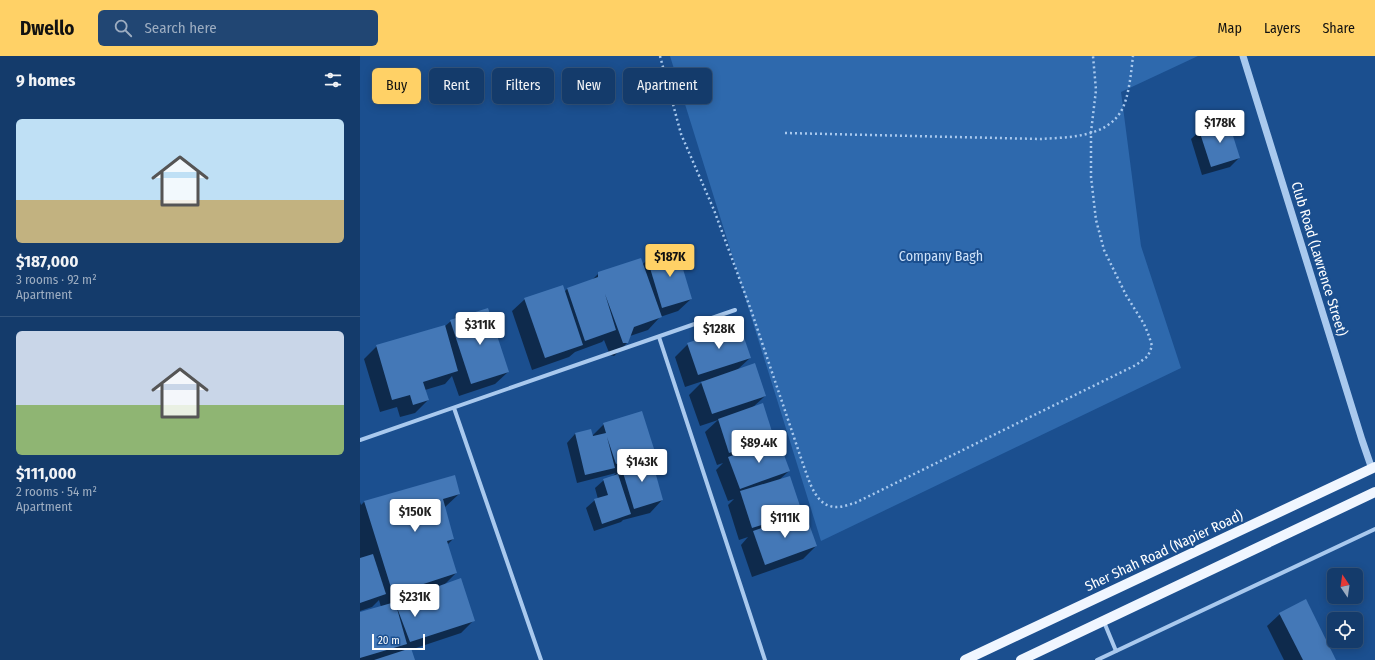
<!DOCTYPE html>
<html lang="en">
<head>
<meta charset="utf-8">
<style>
  :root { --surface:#143b6b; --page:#214673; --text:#f1f3f6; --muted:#9dadc1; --line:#33557e; --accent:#ffd166 }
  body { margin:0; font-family:"Fira Sans Condensed",sans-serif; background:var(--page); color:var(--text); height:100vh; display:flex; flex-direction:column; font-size:15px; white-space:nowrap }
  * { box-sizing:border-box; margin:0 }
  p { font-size:13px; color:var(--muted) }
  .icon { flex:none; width:22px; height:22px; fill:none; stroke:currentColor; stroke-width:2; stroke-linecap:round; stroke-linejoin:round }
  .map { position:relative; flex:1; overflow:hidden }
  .panel { display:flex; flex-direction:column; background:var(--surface); width:360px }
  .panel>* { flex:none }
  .hud { position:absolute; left:12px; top:12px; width:380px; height:36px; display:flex; gap:8px }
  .needle { width:26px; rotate:347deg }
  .controls { position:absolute; left:967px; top:512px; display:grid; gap:8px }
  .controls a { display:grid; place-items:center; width:36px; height:36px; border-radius:6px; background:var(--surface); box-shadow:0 2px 10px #0003,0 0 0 1px var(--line); font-size:20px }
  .scale { position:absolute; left:12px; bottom:10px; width:53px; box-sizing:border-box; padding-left:4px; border:2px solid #fff; border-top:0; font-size:11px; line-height:14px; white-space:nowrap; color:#fff; -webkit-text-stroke:3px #1b4f8f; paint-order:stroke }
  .price { position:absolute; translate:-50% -34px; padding:0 9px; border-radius:4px; background:#fff; color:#222; font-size:13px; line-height:26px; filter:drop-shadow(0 1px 2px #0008) }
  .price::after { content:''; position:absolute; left:50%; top:24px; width:12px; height:9px; margin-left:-6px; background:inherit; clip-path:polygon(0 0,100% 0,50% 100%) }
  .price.current { background:var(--accent); color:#111 }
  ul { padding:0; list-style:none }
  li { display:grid; align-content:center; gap:8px; height:212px; padding:0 16px }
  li+li { border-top:1px solid var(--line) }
  li span { display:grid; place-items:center; height:124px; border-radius:6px; color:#555 }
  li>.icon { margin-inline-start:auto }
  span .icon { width:72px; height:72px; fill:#fffc; stroke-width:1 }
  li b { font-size:17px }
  h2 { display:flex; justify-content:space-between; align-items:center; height:48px; padding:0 16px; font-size:17px }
  .tag { padding:0 14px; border-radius:6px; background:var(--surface); box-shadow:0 2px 10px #0003,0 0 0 1px var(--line); font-size:14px; line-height:36px }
  .tag.current { background:var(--accent); color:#111 }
  header { display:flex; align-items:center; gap:24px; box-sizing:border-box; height:56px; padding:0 20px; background:var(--accent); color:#111 }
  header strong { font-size:19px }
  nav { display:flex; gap:22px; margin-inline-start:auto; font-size:14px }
  .search { width:280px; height:36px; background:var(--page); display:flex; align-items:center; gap:10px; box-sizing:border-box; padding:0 14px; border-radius:6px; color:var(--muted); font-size:15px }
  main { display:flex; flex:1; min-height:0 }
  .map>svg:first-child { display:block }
  .green { fill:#2e69ad }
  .shadow { fill:#0007 }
  .building { fill:#4478b7 }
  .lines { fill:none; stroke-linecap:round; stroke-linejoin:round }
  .path { stroke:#a9c9ee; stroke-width:2.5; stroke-dasharray:2 3; stroke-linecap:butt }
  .minor { stroke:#a9c9ee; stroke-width:4 }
  .tertiary { stroke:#a9c9ee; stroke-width:7 }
  .primary { stroke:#f0f6ff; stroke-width:10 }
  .labels { text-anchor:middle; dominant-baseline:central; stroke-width:4; stroke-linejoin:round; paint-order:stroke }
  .park-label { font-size:14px; fill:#cfe3fa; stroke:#1b4f8f }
  .street-label { font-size:14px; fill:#fff; stroke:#1b4f8f }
</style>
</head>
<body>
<header>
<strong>Dwello</strong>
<div class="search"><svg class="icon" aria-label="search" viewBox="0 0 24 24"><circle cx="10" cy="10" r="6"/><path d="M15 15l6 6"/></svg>Search here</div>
<nav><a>Map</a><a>Layers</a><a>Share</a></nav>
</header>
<main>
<section class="panel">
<h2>9 homes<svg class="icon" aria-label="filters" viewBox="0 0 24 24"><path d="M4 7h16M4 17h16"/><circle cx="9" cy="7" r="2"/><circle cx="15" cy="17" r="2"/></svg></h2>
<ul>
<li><span style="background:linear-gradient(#bfe0f5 65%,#c2b280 0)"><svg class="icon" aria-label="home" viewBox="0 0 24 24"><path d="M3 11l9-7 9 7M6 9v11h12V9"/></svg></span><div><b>$187,000</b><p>3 rooms · 92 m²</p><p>Apartment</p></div></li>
<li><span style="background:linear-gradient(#c9d6e8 60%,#8fb573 0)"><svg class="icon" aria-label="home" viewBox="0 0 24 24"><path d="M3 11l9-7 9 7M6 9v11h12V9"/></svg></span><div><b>$111,000</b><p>2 rooms · 54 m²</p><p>Apartment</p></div></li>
</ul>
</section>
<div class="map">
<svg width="1015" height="604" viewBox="0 0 1015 604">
  <rect width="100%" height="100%" fill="#1b4f8f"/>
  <polygon class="green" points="310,0 838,0 761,36 781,190 821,312 461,485"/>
  <g class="shadow">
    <polygon points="840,75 879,102 870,111 842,119 831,83"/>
    <polygon points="288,203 331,243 318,255 300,261 288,274 270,280 267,287 254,300 250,299 244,284 242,286 215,296 209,301 172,314 152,255 165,243 204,236 207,233 232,224 239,217 282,209"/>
    <polygon points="91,265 148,316 135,328 99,340 92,320 85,328 65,334 68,344 55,357 40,361 37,351 20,356 4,303 17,290 84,271"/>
    <polygon points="328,288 390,302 377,314 405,340 393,351 413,381 407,388 429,415 419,424 441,456 435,461 456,490 443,503 392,521 381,489 388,481 379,484 368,449 374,443 368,445 356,414 363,407 357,409 345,376 358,364 340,370 329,339 343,325 325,331 315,301"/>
    <polygon points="244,368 294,396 286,404 302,444 290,457 263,464 261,466 234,475 226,452 235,444 238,443 235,432 244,424 251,422 256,417 217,427 207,387 215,378 230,374 232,380"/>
    <polygon points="94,420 99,438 84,452 93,483 87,489 96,517 84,529 114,564 101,577 50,594 54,604 0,604 0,557 21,551 19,544 12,551 0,555 0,446 1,449 4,446"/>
    <polygon points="920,558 975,604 924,604 907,570"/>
  </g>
  <g class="building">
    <polygon points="868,64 880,102 851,111 839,74"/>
    <polygon points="317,193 332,243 302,252 287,202"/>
    <polygon points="281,202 302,261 274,271 268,287 263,287 245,238 256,274 225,285 207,232 238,221 238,216"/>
    <polygon points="203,229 223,289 185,302 164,242"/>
    <polygon points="128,252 149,316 111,328 90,264"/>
    <polygon points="85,269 98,315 63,326 69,344 53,349 50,339 32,344 16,289"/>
    <polygon points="380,270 391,302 338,319 327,287"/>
    <polygon points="395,307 406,340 352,358 341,326"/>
    <polygon points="403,347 414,382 369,397 358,363"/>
    <polygon points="282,355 295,396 256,408 247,381 255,412 225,419 215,377 231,373 233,380 246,377 243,367"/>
    <polygon points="418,383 430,415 380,433 368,401"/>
    <polygon points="291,401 303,444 274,453 261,410"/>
    <polygon points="258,418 271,458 242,468 234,443 248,439 243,423"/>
    <polygon points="95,419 100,438 83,443 94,483 87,485 97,517 33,538 4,445"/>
    <polygon points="430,420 442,456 392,472 380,435"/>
    <polygon points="445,457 457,490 405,509 393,475"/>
    <polygon points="13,498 26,538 0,547 0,502"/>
    <polygon points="101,522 115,565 50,586 36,549 47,588 0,602 0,556 35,546"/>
    <polygon points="946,543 976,604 943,604 919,557"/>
    <polygon points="51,592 55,604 14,604"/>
  </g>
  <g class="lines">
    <g class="path">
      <path d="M300,0l21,78 33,76 37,100 52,154c5,13 11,38 27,42 8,3 17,-1 25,-3l281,-138 12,-9 4,-10 -3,-10 -5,-12 -18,-29 -22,-45 -8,-30 -5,-43v-45l5,-42 -3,-34"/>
      <path d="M425,77l256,6c27,-2 62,-1 79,-26 9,-14 11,-40 13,-57"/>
    </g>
    <g class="minor">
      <polyline points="299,281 405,604"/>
      <polyline points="94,352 181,604"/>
      <polyline points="0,384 375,254"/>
      <polyline points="744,566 756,595"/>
      <polyline points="737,604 1015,473"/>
    </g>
    <polyline class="tertiary" points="883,0 1002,384 1012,413"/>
    <g class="primary">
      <polyline points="605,604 1015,411"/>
      <polyline points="661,604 1015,436"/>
    </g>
  </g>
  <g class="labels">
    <g class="park-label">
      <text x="581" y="200">Company Bagh</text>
    </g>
    <g class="street-label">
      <text transform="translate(959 203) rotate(73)">Club Road (Lawrence Street)</text>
      <text transform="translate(804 495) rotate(-25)">Sher Shah Road (Napier Road)</text>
    </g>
  </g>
</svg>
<div class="controls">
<a><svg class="needle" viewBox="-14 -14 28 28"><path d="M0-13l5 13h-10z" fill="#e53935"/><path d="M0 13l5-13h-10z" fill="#9dadc1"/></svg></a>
<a><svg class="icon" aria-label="locate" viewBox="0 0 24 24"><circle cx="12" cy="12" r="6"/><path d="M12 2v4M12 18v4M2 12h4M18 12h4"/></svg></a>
</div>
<div class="scale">20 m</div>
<b class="price" style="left:860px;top:88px">$178K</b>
<b class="price current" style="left:310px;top:222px">$187K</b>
<b class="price" style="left:120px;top:290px">$311K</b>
<b class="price" style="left:359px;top:294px">$128K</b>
<b class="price" style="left:399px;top:408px">$89.4K</b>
<b class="price" style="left:282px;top:427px">$143K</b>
<b class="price" style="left:55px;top:477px">$150K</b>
<b class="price" style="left:425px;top:483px">$111K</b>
<b class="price" style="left:55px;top:562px">$231K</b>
<div class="hud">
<a class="tag current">Buy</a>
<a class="tag">Rent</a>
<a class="tag">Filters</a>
<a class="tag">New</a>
<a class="tag">Apartment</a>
</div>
</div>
</main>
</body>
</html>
